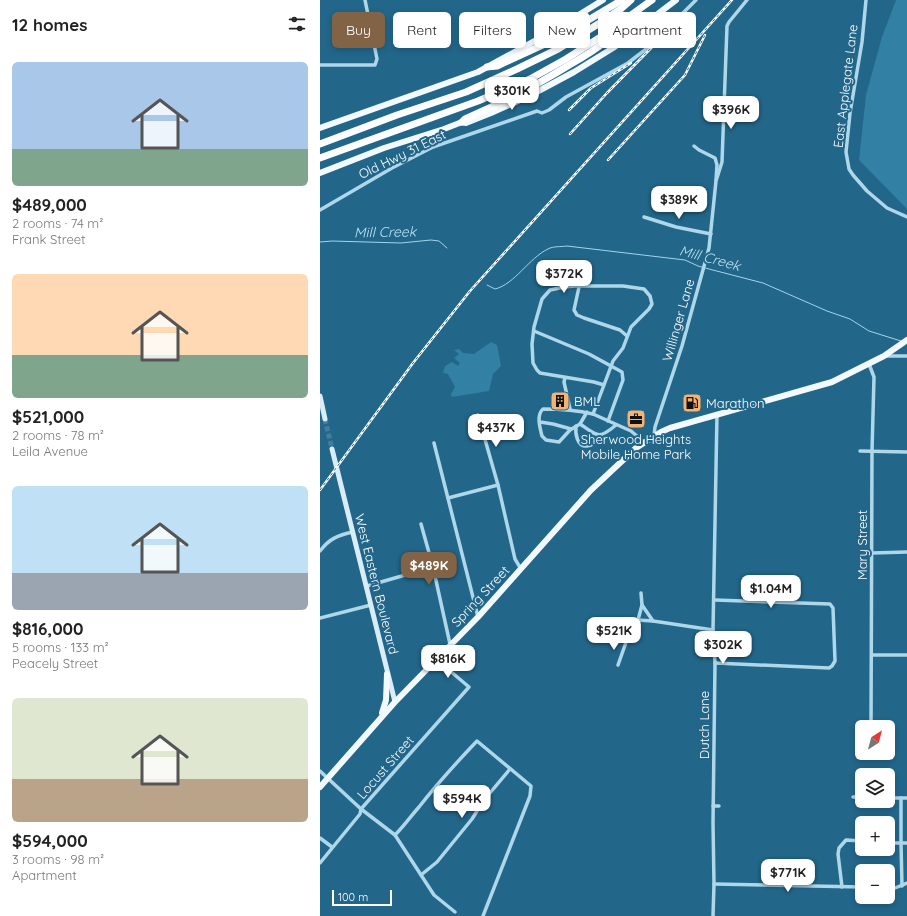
<!DOCTYPE html>
<html lang="en">
<head>
<meta charset="utf-8">
<style>
  :root { --surface:#fff; --page:#f2f2f2; --text:#222; --muted:#767676; --accent:#826345 }
  body { margin:0; font-family:Quicksand,sans-serif; background:var(--page); color:var(--text); height:100vh; display:flex; flex-direction:column; font-size:15px; white-space:nowrap }
  * { box-sizing:border-box; margin:0 }
  p { font-size:13px; color:var(--muted) }
  .icon { flex:none; width:22px; height:22px; fill:none; stroke:currentColor; stroke-width:2; stroke-linecap:round; stroke-linejoin:round }
  .map { position:relative; flex:1; overflow:hidden }
  .drawer { display:flex; flex-direction:column; background:var(--surface); width:320px }
  .drawer>* { flex:none }
  .top-card { position:absolute; left:12px; top:12px; width:380px; height:36px; display:flex; gap:8px }
  .needle { width:26px; rotate:36deg }
  .controls { position:absolute; left:535px; top:720px; display:grid; gap:8px }
  .controls a { display:grid; place-items:center; width:40px; height:40px; border-radius:6px; background:var(--surface); box-shadow:0 2px 6px #0003; font-size:20px }
  .scale { position:absolute; left:12px; bottom:10px; width:60px; box-sizing:border-box; padding-left:4px; border:2px solid #fff; border-top:0; font-size:11px; line-height:14px; white-space:nowrap; color:#fff; -webkit-text-stroke:3px #22668a; paint-order:stroke }
  .price { position:absolute; translate:-50% -34px; padding:0 9px; border-radius:8px; background:#fff; color:#222; font-size:13px; line-height:26px; filter:drop-shadow(0 1px 2px #0008) }
  .price::after { content:''; position:absolute; left:50%; top:24px; width:12px; height:9px; margin-left:-6px; background:inherit; clip-path:polygon(0 0,100% 0,50% 100%) }
  .price.on { background:var(--accent); color:#fff }
  ul { padding:0; list-style:none }
  li { display:grid; align-content:center; gap:8px; height:212px; padding:0 12px }
  li span { display:grid; place-items:center; height:124px; border-radius:6px; color:#555 }
  li>.icon { margin-inline-start:auto }
  span .icon { width:72px; height:72px; fill:#fffc; stroke-width:1 }
  li b { font-size:17px }
  h2 { display:flex; justify-content:space-between; align-items:center; height:48px; padding:0 12px; font-size:17px }
  .pill { padding:0 14px; border-radius:6px; background:var(--surface); box-shadow:0 2px 6px #0003; font-size:14px; line-height:36px }
  .pill.on { background:var(--accent); color:#fff }
  main { display:flex; flex:1; min-height:0 }
  .map>svg:first-child { display:block }
  .green { fill:#3380a5 }
  .lines { fill:none; stroke-linecap:round; stroke-linejoin:round }
  .stream { stroke:#a2d4ec; stroke-width:1 }
  .secondary-tunnel { stroke:#437d9c; stroke-width:5; stroke-dasharray:5 2.5; stroke-linecap:butt }
  .street { stroke:#aed7ea; stroke-width:3.5 }
  .secondary { stroke:#d9edf8; stroke-width:5 }
  .primary { stroke:#f2fafe; stroke-width:6 }
  .highway { stroke:#fff; stroke-width:7 }
  .rail-casing { stroke:#fff; stroke-width:2.5 }
  .rail { stroke:#22668a; stroke-width:1; stroke-dasharray:3; stroke-linecap:butt }
  .labels { text-anchor:middle; dominant-baseline:central; stroke-width:4; stroke-linejoin:round; paint-order:stroke }
  .street-label { font-size:13px; fill:#fff; stroke:#22668a }
  .poi-label { font-size:13px; fill:#fff; stroke:#22668a; text-anchor:start }
  .water-label { font-size:14px; font-style:italic; fill:#bae0f2; stroke:#22668a }
</style>
</head>
<body>
<main>
<section class="drawer">
<h2>12 homes<svg class="icon" aria-label="filters" viewBox="0 0 24 24"><path d="M4 7h16M4 17h16"/><circle cx="9" cy="7" r="2"/><circle cx="15" cy="17" r="2"/></svg></h2>
<ul>
<li><span style="background:linear-gradient(#a9c7e8 70%,#7fa58c 0)"><svg class="icon" aria-label="home" viewBox="0 0 24 24"><path d="M3 11l9-7 9 7M6 9v11h12V9"/></svg></span><div><b>$489,000</b><p>2 rooms · 74 m²</p><p>Frank Street</p></div></li>
<li><span style="background:linear-gradient(#ffd9b3 65%,#7fa58c 0)"><svg class="icon" aria-label="home" viewBox="0 0 24 24"><path d="M3 11l9-7 9 7M6 9v11h12V9"/></svg></span><div><b>$521,000</b><p>2 rooms · 78 m²</p><p>Leila Avenue</p></div></li>
<li><span style="background:linear-gradient(#bfe0f5 70%,#9aa5b1 0)"><svg class="icon" aria-label="home" viewBox="0 0 24 24"><path d="M3 11l9-7 9 7M6 9v11h12V9"/></svg></span><div><b>$816,000</b><p>5 rooms · 133 m²</p><p>Peacely Street</p></div></li>
<li><span style="background:linear-gradient(#dfe7d0 65%,#b9a48a 0)"><svg class="icon" aria-label="home" viewBox="0 0 24 24"><path d="M3 11l9-7 9 7M6 9v11h12V9"/></svg></span><div><b>$594,000</b><p>3 rooms · 98 m²</p><p>Apartment</p></div></li>
</ul>
</section>
<div class="map">
<svg width="587" height="916" viewBox="0 0 587 916">
  <rect width="100%" height="100%" fill="#22668a"/>
  <g class="green">
    <polygon points="576,0 587,0 587,209 539,160 546,95 562,37"/>
    <polygon points="171,342 177,345 181,366 173,374 169,391 132,397 131,394 135,387 128,374 123,373 125,366 132,362 138,366 140,363 134,358 139,354 134,350 139,349 143,353 154,354"/>
  </g>
  <g class="lines">
    <g class="stream">
      <polyline points="0,242 12,241 81,243 111,240 119,241 127,248"/>
      <path d="M167,285l8,4c20,-5 34,-31 53,-40 5,-3 13,-2 19,-3l118,14 13,6 11,3 54,14 64,28 23,8 19,12 32,10"/>
    </g>
    <polyline class="secondary-tunnel" points="5,419 12,449"/>
    <g class="street">
      <polyline points="546,0 542,42 530,113 526,152 529,169 533,175 547,191 567,208 587,217"/>
      <polyline points="0,65 55,65 57,59 45,0"/>
      <polyline points="374,146 379,150 395,158 397,165 396,180"/>
      <polyline points="0,210 72,168 113,147 217,111 222,113 229,110 246,97 308,63 330,46 376,0"/>
      <polyline points="324,217 356,227 391,234"/>
      <polyline points="259,287 254,310 257,315 264,318 300,330 307,336"/>
      <polyline points="214,331 269,354 302,372 303,380 288,421"/>
      <polyline points="565,356 587,356"/>
      <polyline points="549,364 554,377 552,451 551,727"/>
      <polyline points="245,378 244,382 250,409"/>
      <path d="M267,412l-7,12 -10,6 -11,12 -13,-2 -4,-4c-2,-8 -6,-21 1,-27 17,0 33,1 50,5l38,17 13,11"/>
      <polyline points="273,414 284,385 274,382 220,373 217,370 213,363 212,344 214,327 222,299 230,290 244,287 255,286 303,286 324,289 330,296 332,304 329,309 311,327 303,348 293,361 284,385"/>
      <polyline points="158,415 178,485 195,559 201,569"/>
      <polyline points="220,422 233,424 251,429"/>
      <path d="M260,424c18,12 18,16 36,1"/>
      <path d="M256,426c-1,7 1,21 11,20 6,0 12,-7 15,-11"/>
      <polyline points="334,436 335,427 362,346 389,248 396,181 402,162 407,26 409,22 427,0"/>
      <polyline points="114,443 158,617"/>
      <polyline points="540,451 587,452"/>
      <polyline points="128,498 178,485"/>
      <polyline points="101,524 113,567 130,644"/>
      <path d="M0,551c9,-12 18,-16 33,-19"/>
      <polyline points="552,553 587,552"/>
      <polyline points="47,586 113,567"/>
      <polyline points="395,600 510,604 513,608 515,661 512,666 509,668 395,663"/>
      <polyline points="322,605 333,621 393,630"/>
      <polyline points="0,618 51,605"/>
      <polyline points="318,620 333,621"/>
      <polyline points="552,655 587,655"/>
      <polyline points="298,665 310,631 318,620 322,605 321,593"/>
      <polyline points="0,771 41,809 75,835 114,895 135,912"/>
      <polyline points="533,797 542,797"/>
      <polyline points="568,798 587,798"/>
      <polyline points="581,798 581,843 582,886"/>
      <polyline points="393,806 399,806"/>
      <path d="M75,835c9,-9 16,-19 24,-28 18,-23 38,-45 58,-66l54,45 -1,10 -47,120"/>
      <polyline points="0,838 12,847"/>
      <polyline points="568,843 587,843"/>
      <polyline points="0,863 40,814 41,809 149,687 116,659"/>
      <polyline points="101,875 117,862 130,846 152,819 164,800 190,769"/>
      <polyline points="394,884 542,887"/>
      <polyline points="522,887 518,854 519,848 526,840 542,841"/>
      <polyline points="568,887 575,888 587,883"/>
      <polyline points="393,916 394,884 393,823 395,663 393,630 397,414"/>
    </g>
    <g class="secondary">
      <polyline points="0,396 5,419"/>
      <polyline points="12,449 75,702"/>
    </g>
    <g class="primary">
      <polyline points="0,128 158,72 231,32 283,0"/>
      <polyline points="0,173 64,148 124,129 142,122 146,123 171,113 211,95 254,72 293,48 356,0"/>
      <polyline points="62,713 66,700 67,674"/>
      <polyline points="0,787 75,702 158,617 271,490 316,448 341,432 350,428 512,382 564,356 587,340"/>
    </g>
    <g class="highway">
      <polyline points="167,67 177,66 240,37 302,0"/>
      <path d="M142,122l3,-3c37,-16 72,-34 106,-55 21,-12 43,-26 58,-45"/>
      <polyline points="0,144 77,115 146,92 197,69 238,49 283,21 302,8 311,0"/>
      <polyline points="0,158 158,101 210,79 246,59 279,38 332,0"/>
    </g>
    <defs>
      <g id="rail">
        <polyline points="249,110 271,88 311,63"/>
        <polyline points="250,134 287,93 337,42"/>
        <polyline points="288,160 365,75 385,35"/>
        <polyline points="0,490 93,363 150,291 412,0"/>
      </g>
    </defs>
    <use href="#rail" class="rail-casing"/>
    <use href="#rail" class="rail"/>
  </g>
  <defs>
    <symbol id="building-square" viewBox="-11 -11 22 22"><rect x="-9" y="-9" width="18" height="18" rx="4" fill="#f7b270" stroke="#22668a"/><path d="M-4-6H4V6H1V3H-1V6H-4ZM-2.5-4.3h1.7v1.8h-1.7ZM.8-4.3h1.7v1.8H.8ZM-2.5-1h1.7V.8h-1.7ZM.8-1h1.7V.8H.8Z" fill="#111"/></symbol>
    <symbol id="fuel-square" viewBox="-11 -11 22 22"><rect x="-9" y="-9" width="18" height="18" rx="4" fill="#f7b270" stroke="#22668a"/><path d="M-5.5-6h7V0h2V4h1.3V-2.5L3-4.5l.8-.8L6-3V5H2.5V1h-1V6h-7ZM-4.2-4.7v3.2H.2V-4.7Z" fill="#111"/></symbol>
    <symbol id="office-square" viewBox="-11 -11 22 22"><rect x="-9" y="-9" width="18" height="18" rx="4" fill="#f7b270" stroke="#22668a"/><path d="M-6-3h4V-5.5h4V-3h4V5H-6ZM-1-4.5V-3h2v-1.5ZM-6 0V1H6V0Z" fill="#111"/></symbol>
  </defs>
  <g fill-rule="evenodd">
    <use href="#building-square" x="229" y="390" width="22" height="22"/>
    <use href="#fuel-square" x="361" y="392" width="22" height="22"/>
    <use href="#office-square" x="305" y="408" width="22" height="22"/>
  </g>
  <g class="labels">
    <g class="street-label">
      <text transform="translate(525 86) rotate(-83)">East Applegate Lane</text>
      <text transform="translate(82 154) rotate(-26)">Old Hwy 31 East</text>
      <text transform="translate(358 320) rotate(-74)">Willinger Lane</text>
      <text transform="translate(542 545) rotate(-90)">Mary Street</text>
      <text transform="translate(57 584) rotate(76)">West Eastern Boulevard</text>
      <text transform="translate(160 596) rotate(-47)">Spring Street</text>
      <text transform="translate(384 725) rotate(-90)">Dutch Lane</text>
      <text transform="translate(65 767) rotate(-49)">Locust Street</text>
    </g>
    <g class="poi-label">
      <text x="254" y="401">BML</text>
      <text x="386" y="403">Marathon</text>
      <text x="316" y="439" text-anchor="middle">Sherwood Heights<tspan x="316" dy="15">Mobile Home Park</tspan></text>
    </g>
    <g class="water-label">
      <text transform="translate(65 232) rotate(-1)">Mill Creek</text>
      <text transform="translate(390 258) rotate(15)">Mill Creek</text>
    </g>
  </g>
</svg>
<div class="controls">
<a><svg class="needle" viewBox="-14 -14 28 28"><path d="M0-13l5 13h-10z" fill="#e53935"/><path d="M0 13l5-13h-10z" fill="#767676"/></svg></a>
<a><svg class="icon" aria-label="layers" viewBox="0 0 24 24"><path d="M12 4l9 5-9 5-9-5zM3 14l9 5 9-5"/></svg></a>
<a>+</a>
<a>−</a>
</div>
<div class="scale">100 m</div>
<b class="price" style="left:192px;top:111px">$301K</b>
<b class="price" style="left:411px;top:130px">$396K</b>
<b class="price" style="left:359px;top:220px">$389K</b>
<b class="price" style="left:244px;top:294px">$372K</b>
<b class="price" style="left:176px;top:448px">$437K</b>
<b class="price on" style="left:109px;top:586px">$489K</b>
<b class="price" style="left:451px;top:609px">$1.04M</b>
<b class="price" style="left:294px;top:651px">$521K</b>
<b class="price" style="left:403px;top:665px">$302K</b>
<b class="price" style="left:128px;top:679px">$816K</b>
<b class="price" style="left:142px;top:819px">$594K</b>
<b class="price" style="left:468px;top:893px">$771K</b>
<div class="top-card">
<a class="pill on">Buy</a>
<a class="pill">Rent</a>
<a class="pill">Filters</a>
<a class="pill">New</a>
<a class="pill">Apartment</a>
</div>
</div>
</main>
</body>
</html>
